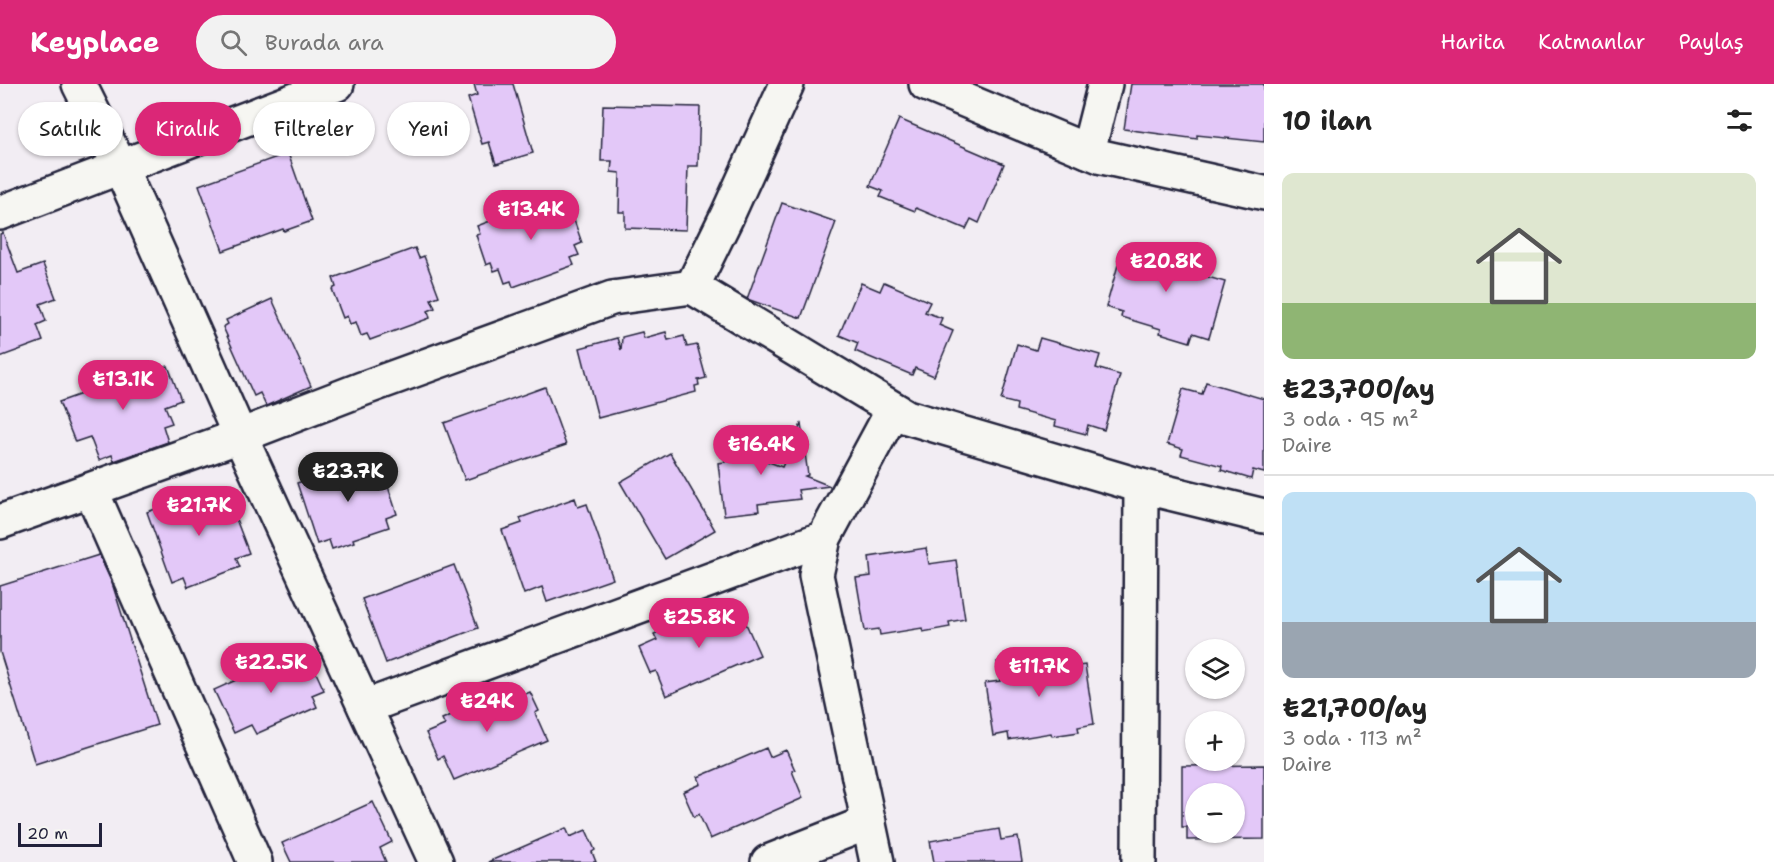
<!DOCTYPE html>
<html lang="tr">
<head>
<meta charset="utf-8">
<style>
  :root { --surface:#fff; --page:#f2f2f2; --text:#222; --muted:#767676; --line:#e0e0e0; --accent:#db2777 }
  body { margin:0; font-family:"Shantell Sans",sans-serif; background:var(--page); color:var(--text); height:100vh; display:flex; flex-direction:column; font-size:22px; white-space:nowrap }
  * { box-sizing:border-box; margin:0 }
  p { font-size:20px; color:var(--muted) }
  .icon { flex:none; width:33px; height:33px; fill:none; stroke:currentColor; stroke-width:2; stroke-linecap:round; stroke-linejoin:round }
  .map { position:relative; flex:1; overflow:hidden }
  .drawer { display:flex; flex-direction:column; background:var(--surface); width:510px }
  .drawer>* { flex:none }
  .banner { position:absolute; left:18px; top:18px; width:570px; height:54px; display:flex; gap:12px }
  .controls { position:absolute; left:1185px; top:555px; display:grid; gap:12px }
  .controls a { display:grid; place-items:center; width:60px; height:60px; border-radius:50%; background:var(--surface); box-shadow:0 2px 4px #0004; font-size:30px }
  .scale { position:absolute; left:18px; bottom:15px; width:84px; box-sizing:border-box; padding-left:6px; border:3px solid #22223b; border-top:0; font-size:16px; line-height:21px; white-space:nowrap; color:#22223b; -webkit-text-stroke:4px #f6f6f2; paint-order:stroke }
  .price { position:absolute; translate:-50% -51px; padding:0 14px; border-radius:21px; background:var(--accent); color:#fff; font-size:20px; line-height:39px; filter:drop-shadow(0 2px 3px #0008) }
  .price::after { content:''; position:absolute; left:50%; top:36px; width:18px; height:14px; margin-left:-9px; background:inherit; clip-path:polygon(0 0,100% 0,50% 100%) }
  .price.current { background:#222; color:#fff }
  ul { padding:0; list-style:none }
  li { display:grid; align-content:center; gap:12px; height:318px; padding:0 18px }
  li+li { border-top:2px solid var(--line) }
  li span { display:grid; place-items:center; height:186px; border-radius:12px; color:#555 }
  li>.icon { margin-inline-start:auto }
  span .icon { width:108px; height:108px; fill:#fffc; stroke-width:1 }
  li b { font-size:26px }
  h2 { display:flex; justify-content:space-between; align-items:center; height:72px; padding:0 18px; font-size:26px }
  .pill { padding:0 21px; border-radius:27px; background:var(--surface); box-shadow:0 2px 4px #0004; font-size:21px; line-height:54px }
  .pill.current { background:var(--accent); color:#fff }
  header { display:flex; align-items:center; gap:36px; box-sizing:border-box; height:84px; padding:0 30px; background:var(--accent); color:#fff }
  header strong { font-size:28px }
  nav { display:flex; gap:33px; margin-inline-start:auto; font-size:21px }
  .search { width:420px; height:54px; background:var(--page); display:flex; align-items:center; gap:15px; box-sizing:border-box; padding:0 21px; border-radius:33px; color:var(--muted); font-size:22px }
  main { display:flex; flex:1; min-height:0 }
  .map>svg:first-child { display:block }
  .building { fill:#e3c8f8; stroke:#22223b; stroke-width:1.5; fill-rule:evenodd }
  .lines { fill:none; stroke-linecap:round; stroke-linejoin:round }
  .street-casing { stroke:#22223b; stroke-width:38 }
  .secondary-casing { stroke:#22223b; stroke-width:38 }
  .street { stroke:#f6f6f2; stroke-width:33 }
  .secondary { stroke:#f6f6f2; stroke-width:33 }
</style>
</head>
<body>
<header>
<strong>Keyplace</strong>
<div class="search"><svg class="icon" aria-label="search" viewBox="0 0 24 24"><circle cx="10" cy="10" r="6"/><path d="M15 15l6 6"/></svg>Burada ara</div>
<nav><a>Harita</a><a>Katmanlar</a><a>Paylaş</a></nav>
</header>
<main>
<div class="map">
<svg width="1264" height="778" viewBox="0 0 1264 778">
  <rect width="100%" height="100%" fill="#f2edf3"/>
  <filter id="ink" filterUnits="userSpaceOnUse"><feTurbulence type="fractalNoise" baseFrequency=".0167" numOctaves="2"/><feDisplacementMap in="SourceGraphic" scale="12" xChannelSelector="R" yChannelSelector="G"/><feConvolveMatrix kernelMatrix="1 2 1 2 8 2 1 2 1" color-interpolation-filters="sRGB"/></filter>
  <g filter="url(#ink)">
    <g class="building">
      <polygon points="474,0 513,0 533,69 496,80 489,58 482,60 468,14 477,11"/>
      <polygon points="1131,0 1264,0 1264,58 1197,51 1197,55 1124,45"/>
      <polygon points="603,21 700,23 698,82 688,82 686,146 625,144 625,128 619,128 620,89 611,88 612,77 601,77"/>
      <polygon points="899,35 1004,80 979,139 971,135 966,145 916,124 915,127 880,113 883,107 870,102"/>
      <polygon points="288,69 312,137 284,147 283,145 223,167 199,101"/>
      <polygon points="559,111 563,121 568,119 582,159 575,162 579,171 571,174 574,181 513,203 511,197 505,199 500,185 494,187 491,179 486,181 476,151 480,150 477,142"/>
      <polygon points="782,119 836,138 801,234 747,215"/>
      <polygon points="3,149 18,189 43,180 56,214 40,220 46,237 37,241 43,257 0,273 0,150"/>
      <polygon points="1145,161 1204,178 1201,191 1225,198 1209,254 1193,249 1190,258 1160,249 1161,245 1121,233 1122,228 1106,223 1122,167 1141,173"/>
      <polygon points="415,164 419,174 424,172 439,212 431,215 435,224 428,227 430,234 370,256 367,250 361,252 356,238 350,240 347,232 343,234 332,205 336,203 333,194"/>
      <polygon points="884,198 930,218 925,228 942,234 939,241 953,247 934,292 915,284 912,291 855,267 858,259 839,251 861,199 880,207"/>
      <polygon points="272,215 311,302 266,322 260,309 254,312 223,243 228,240 226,236"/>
      <polygon points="642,248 644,254 666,248 668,256 684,252 687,263 697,261 706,294 698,296 699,301 695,302 696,308 598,334 580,264 617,254 621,266 622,253"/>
      <polygon points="1040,254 1100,271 1096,284 1120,291 1104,346 1088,341 1086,350 1055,342 1056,337 1016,326 1017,320 1001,316 1017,260 1036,266"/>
      <polygon points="138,278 143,291 168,282 181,316 165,322 172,339 163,342 168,358 114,377 112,371 99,376 90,353 75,358 59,318 87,308 83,299"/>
      <polygon points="1206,298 1264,315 1264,389 1253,386 1251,395 1221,386 1222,382 1181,371 1183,365 1167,360 1183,305 1202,310"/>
      <polygon points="545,303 566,361 465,396 444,339"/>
      <polygon points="801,340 808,391 805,392 830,402 798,406 800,415 758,420 759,427 724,431 718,379 725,378 722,356 758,352 751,371 782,383"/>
      <polygon points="670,369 715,446 665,475 620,398"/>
      <polygon points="378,372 397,430 386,434 389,443 353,455 354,458 332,465 329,456 317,460 297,399"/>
      <polygon points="223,401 249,469 236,474 240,483 188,503 184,493 172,498 147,428"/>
      <polygon points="575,414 578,423 587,420 613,495 547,518 542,503 524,510 502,446 522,439 520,434"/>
      <polygon points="926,464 929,480 956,476 965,535 949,538 950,543 923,548 922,544 880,551 879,545 865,547 856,494 871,492 869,473"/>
      <polygon points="99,471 112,499 157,641 35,680 0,568 0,502"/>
      <polygon points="454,481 478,544 386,579 362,515"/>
      <polygon points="722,520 726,530 739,524 760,571 666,612 656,587 650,589 639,564 657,556 654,550"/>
      <polygon points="305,565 324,606 312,611 317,623 256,650 251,641 234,649 214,606"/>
      <polygon points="1055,569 1058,585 1085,581 1094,640 1078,643 1079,648 1052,652 1051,649 1009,656 1008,649 993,652 985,599 1000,597 997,578"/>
      <polygon points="510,606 514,615 530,608 539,627 535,629 547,656 454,696 443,672 438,675 426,649 445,641 442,635"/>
      <polygon points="766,664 770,673 786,666 795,686 792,687 803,714 710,755 699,730 694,733 683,708 701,700 698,693"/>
      <path d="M1264,681v74l-77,1v-13h-5v-61zM1196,710h38v38h-38z"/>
      <polygon points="373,718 392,758 380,764 386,778 291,778 282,759"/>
      <polygon points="566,744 570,753 586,746 595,766 592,768 596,778 488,778"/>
      <polygon points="999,745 1001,756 1018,753 1022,778 934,778 930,757"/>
    </g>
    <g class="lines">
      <defs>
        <g id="street">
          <polyline points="79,0 120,82 240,352 436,778"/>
          <polyline points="1088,67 1105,0"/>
          <polyline points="692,203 907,333 1141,402 1264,432"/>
          <polyline points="91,406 255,778"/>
          <polyline points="0,438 240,352 362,305 612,214 692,203 727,132 787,0"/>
          <polyline points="365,623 824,454"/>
          <polyline points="768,778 869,738"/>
          <polyline points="877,778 816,491 824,454 893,326"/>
          <polyline points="1139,778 1141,402"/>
        </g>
        <g id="secondary">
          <polyline points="926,0 1102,73 1264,109"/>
          <polyline points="0,129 337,0"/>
        </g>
      </defs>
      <use href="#street" class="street-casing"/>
      <use href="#secondary" class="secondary-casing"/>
      <use href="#street" class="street"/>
      <use href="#secondary" class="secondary"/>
    </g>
  </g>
</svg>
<div class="controls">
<a><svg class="icon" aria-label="layers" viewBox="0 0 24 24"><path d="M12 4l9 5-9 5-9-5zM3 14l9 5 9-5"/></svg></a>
<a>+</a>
<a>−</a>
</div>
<div class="scale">20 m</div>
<b class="price" style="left:531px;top:157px">₺13.4K</b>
<b class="price" style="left:1166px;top:209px">₺20.8K</b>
<b class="price" style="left:123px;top:327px">₺13.1K</b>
<b class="price" style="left:761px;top:392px">₺16.4K</b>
<b class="price current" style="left:348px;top:419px">₺23.7K</b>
<b class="price" style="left:199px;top:453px">₺21.7K</b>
<b class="price" style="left:699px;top:565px">₺25.8K</b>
<b class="price" style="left:271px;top:610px">₺22.5K</b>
<b class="price" style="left:1039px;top:614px">₺11.7K</b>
<b class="price" style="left:487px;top:649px">₺24K</b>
<div class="banner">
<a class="pill">Satılık</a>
<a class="pill current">Kiralık</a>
<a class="pill">Filtreler</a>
<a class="pill">Yeni</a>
</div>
</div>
<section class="drawer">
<h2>10 ilan<svg class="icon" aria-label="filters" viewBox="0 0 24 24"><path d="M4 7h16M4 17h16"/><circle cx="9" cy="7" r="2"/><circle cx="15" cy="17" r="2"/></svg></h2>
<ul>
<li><span style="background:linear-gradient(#dfe7d0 70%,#8fb573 0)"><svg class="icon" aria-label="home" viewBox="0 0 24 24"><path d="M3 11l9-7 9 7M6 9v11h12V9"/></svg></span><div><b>₺23,700/ay</b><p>3 oda · 95 m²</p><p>Daire</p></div></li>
<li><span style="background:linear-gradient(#bfe0f5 70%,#9aa5b1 0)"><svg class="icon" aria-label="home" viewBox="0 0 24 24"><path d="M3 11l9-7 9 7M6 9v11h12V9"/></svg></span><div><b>₺21,700/ay</b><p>3 oda · 113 m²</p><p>Daire</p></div></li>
</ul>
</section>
</main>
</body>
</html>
